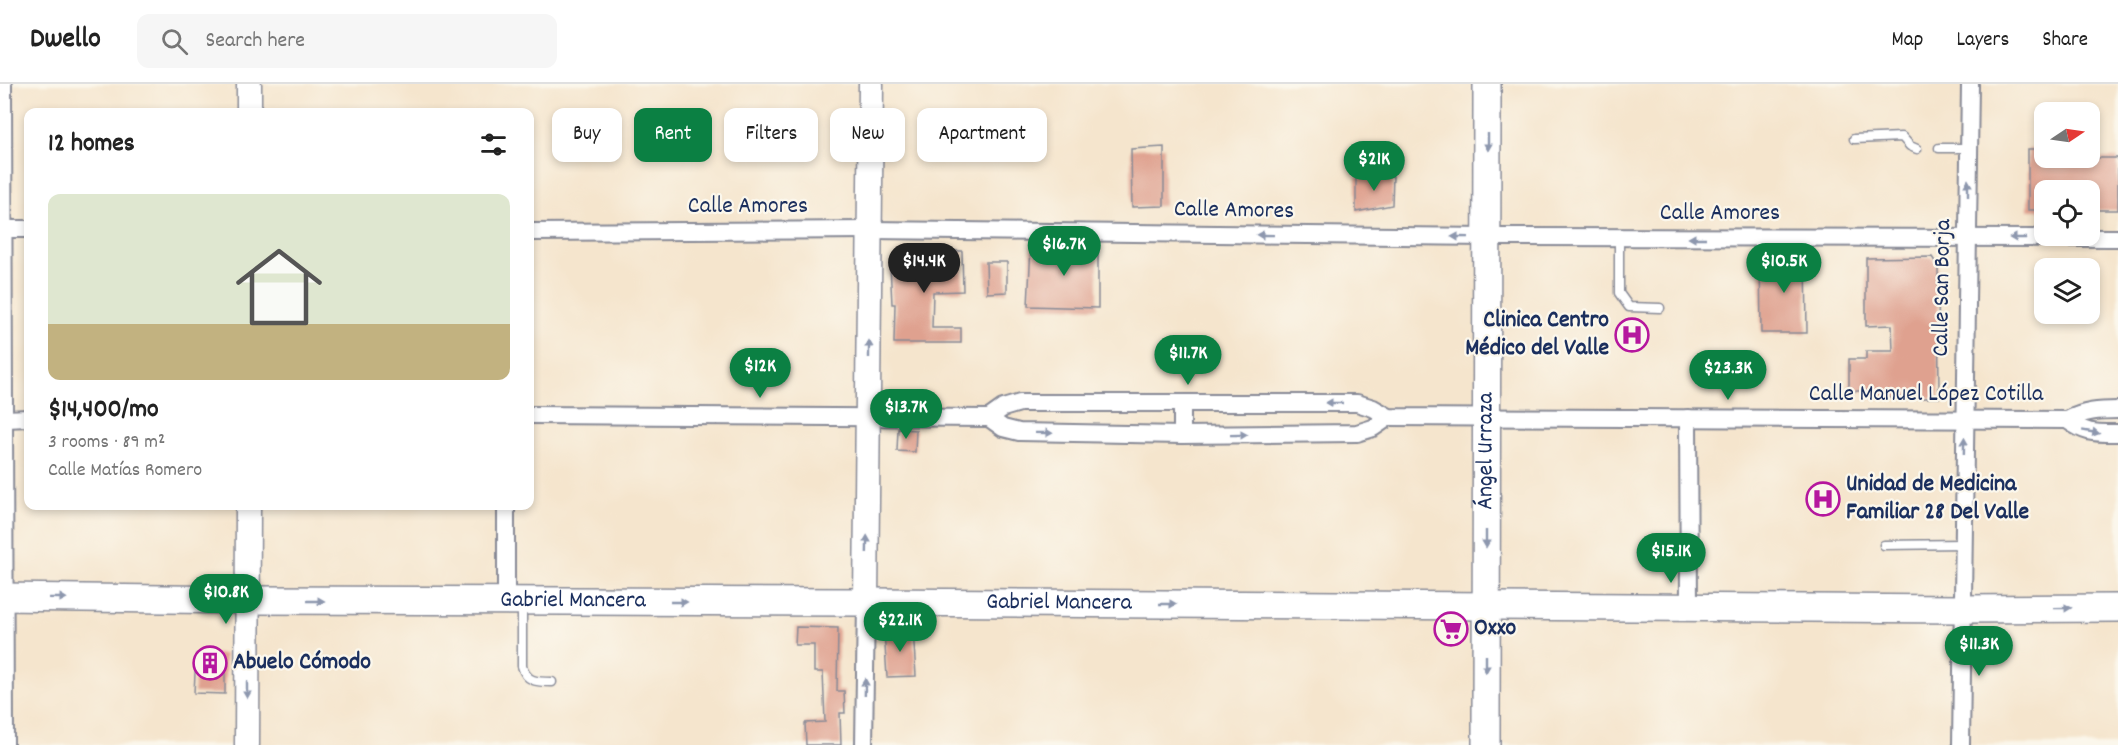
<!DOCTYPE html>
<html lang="en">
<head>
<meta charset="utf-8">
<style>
  :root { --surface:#fff; --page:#f6f6f6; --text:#222; --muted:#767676; --line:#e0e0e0; --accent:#0b8043 }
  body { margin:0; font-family:Dekko,sans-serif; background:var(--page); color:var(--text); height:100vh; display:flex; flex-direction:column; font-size:22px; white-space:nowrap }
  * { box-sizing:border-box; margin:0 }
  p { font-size:20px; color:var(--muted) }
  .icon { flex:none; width:33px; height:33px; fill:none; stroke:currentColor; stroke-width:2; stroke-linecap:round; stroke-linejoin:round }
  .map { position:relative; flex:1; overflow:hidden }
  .side { position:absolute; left:24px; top:24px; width:510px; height:402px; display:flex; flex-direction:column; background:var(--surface); border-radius:12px; box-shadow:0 3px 9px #0003 }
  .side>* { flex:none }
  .guide { position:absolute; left:552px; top:24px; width:570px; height:54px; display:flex; gap:12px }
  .needle { width:39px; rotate:77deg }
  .fabs { position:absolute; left:2034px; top:18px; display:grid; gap:12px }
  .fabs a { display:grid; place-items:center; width:66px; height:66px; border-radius:12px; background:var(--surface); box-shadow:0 3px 9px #0003; font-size:30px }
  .price { position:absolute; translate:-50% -51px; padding:0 14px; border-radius:21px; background:var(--accent); color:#fff; font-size:20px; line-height:39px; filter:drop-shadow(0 2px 3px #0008) }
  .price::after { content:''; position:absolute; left:50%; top:36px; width:18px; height:14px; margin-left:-9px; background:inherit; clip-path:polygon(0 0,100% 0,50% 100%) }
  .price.active { background:#222; color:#fff }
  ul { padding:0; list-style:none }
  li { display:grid; align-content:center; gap:12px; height:318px; padding:0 24px }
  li+li { border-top:2px solid var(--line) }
  li span { display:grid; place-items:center; height:186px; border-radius:12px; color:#555 }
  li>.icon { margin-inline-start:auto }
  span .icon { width:108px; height:108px; fill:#fffc; stroke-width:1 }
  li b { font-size:26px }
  h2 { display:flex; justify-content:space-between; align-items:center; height:72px; padding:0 24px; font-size:26px }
  .pill { padding:0 21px; border-radius:12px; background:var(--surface); box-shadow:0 3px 9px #0003; font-size:21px; line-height:54px }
  .pill.active { background:var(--accent); color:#fff }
  header { display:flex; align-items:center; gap:36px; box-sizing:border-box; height:84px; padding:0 30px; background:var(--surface); border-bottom:2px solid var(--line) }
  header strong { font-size:28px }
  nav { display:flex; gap:33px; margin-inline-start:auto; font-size:21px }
  .search { width:420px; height:54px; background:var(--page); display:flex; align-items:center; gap:15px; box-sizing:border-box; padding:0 21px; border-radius:12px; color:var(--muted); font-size:22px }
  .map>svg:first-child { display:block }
  .building { fill:#dfa18f }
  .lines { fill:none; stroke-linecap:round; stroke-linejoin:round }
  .lane-casing { stroke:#888a96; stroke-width:11 }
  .street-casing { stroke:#888a96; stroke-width:20 }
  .secondary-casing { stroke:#888a96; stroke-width:27 }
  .primary-casing { stroke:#888a96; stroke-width:30 }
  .lane { stroke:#fff; stroke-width:8 }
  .street { stroke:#fff; stroke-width:16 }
  .secondary { stroke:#fff; stroke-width:24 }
  .primary { stroke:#fff; stroke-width:27 }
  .oneway { fill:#8d97ae }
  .labels { text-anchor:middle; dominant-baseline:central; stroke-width:4.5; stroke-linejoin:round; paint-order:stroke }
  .street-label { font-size:24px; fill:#1b2f5e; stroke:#fbf7ec }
  .poi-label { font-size:24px; font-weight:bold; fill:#1b2f5e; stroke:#fbf7ec; text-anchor:start }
</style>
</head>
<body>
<header>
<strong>Dwello</strong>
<div class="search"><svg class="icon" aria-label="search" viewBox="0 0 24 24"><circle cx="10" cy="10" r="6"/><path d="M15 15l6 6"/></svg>Search here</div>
<nav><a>Map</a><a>Layers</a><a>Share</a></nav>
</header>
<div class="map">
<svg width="2118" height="661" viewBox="0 0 2118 661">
  <rect width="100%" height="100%" fill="#fbf7ec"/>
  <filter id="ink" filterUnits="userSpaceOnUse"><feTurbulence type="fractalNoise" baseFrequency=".0167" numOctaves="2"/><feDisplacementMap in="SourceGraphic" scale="12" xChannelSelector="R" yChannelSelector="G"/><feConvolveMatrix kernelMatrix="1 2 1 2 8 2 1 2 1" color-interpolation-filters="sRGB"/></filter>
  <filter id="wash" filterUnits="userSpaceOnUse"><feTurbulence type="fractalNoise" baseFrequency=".008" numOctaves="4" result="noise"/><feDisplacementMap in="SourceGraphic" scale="24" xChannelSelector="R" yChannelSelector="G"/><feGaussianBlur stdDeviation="1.35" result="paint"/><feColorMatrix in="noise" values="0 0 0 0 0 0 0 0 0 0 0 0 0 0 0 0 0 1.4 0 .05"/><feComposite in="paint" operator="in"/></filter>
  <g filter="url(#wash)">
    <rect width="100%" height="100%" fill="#f5e5cd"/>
    <g id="blocks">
      <g class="building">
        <polygon points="1164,63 1164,122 1132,123 1131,65"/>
        <polygon points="2028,65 2044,65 2044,74 2118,74 2118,126 2094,126 2094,106 2044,106 2044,126 2028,126"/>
        <polygon points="1393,92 1392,121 1356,128 1356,93"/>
        <polygon points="1031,162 1075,165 1075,162 1098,163 1098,224 1028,222"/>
        <polygon points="904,166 962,167 963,207 933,208 932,244 961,244 961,259 894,259 895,220 892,220 890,181 896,172"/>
        <polygon points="1806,171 1807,249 1761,249 1760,172"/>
        <polygon points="1932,173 1938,182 1939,314 1866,314 1866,307 1849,307 1849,275 1866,275 1866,267 1893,267 1892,241 1866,242 1866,174"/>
        <polygon points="986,178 1007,178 1007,208 987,209"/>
        <polygon points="898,345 916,346 915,368 897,367"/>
        <polygon points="796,543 838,544 837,607 844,607 845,629 840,629 841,661 806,661 805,639 825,638 823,588 814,588 814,561 795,561"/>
        <polygon points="913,544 916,592 887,593 884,546"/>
        <polygon points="196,570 225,570 225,610 194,609"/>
      </g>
    </g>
  </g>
  <g filter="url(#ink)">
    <use href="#blocks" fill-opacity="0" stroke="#888a96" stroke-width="1.5"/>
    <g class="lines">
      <defs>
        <g id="lane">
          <polyline points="1854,55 1902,53 1910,62 1917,65"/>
          <polyline points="1939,64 1967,64"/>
          <polyline points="1619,153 1619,209 1629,223 1660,224"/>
          <polyline points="1884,461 1963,460"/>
          <path d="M522,521v61c4,16 15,16 30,16"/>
        </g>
        <g id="street">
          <polyline points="3,0 5,661"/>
          <polyline points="0,145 28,145"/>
          <polyline points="530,148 870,146 1488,153 2118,154"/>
          <polyline points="1182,319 1182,351"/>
          <polyline points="530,331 989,334 1003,344 1019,348 1182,351 1357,349 1373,344 1389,333"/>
          <path d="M989,334l14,-10 17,-5h337l16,5 16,9 678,3c17,-9 32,-10 51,-10"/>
          <polyline points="1688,334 1689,523"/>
          <polyline points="6,335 28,334"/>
          <path d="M2067,336c19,14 28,13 51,13"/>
          <polyline points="506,422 506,517"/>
          <polyline points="864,661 866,518"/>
          <polyline points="1961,661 1970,0"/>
        </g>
        <g id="secondary">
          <polyline points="249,28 249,0"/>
          <polyline points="866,518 871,0"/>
          <polyline points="247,661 248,422"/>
        </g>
        <g id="primary">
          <path id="s1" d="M0,513l247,3 619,2 1096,7 156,-1"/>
          <path id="s2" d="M1486,661l1,-661"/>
        </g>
      </defs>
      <use href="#lane" class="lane-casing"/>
      <use href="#street" class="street-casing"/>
      <use href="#secondary" class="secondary-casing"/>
      <use href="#primary" class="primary-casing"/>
      <use href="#lane" class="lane"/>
      <use href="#street" class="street"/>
      <use href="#secondary" class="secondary"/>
      <use href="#primary" class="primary"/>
    </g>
    <defs><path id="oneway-solid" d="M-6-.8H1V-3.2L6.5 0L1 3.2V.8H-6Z" transform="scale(1.5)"/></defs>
    <g class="oneway">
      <use href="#oneway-solid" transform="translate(1488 58) rotate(90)"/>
      <use href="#oneway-solid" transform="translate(1968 104) rotate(-90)"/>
      <use href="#oneway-solid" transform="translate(1265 151) rotate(-179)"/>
      <use href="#oneway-solid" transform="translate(1460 153) rotate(-179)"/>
      <use href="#oneway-solid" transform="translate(1697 154) rotate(-180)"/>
      <use href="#oneway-solid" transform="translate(2018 154) rotate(-180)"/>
      <use href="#oneway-solid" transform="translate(869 265) rotate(-90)"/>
      <use href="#oneway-solid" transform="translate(1334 319) rotate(180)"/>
      <use href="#oneway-solid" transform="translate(2091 348) rotate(10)"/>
      <use href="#oneway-solid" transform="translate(1044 349) rotate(1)"/>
      <use href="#oneway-solid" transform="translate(1239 351) rotate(-1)"/>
      <use href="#oneway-solid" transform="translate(1964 362) rotate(-89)"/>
      <use href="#oneway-solid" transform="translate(1486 455) rotate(90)"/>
      <use href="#oneway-solid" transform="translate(867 460) rotate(-89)"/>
      <use href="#oneway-solid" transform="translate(58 514) rotate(1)"/>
      <use href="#oneway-solid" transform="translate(316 517)"/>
      <use href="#oneway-solid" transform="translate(679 518)"/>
      <use href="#oneway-solid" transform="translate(1168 520)"/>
      <use href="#oneway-solid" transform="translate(2063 524) rotate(-1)"/>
      <use href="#oneway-solid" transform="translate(1486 580) rotate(90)"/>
      <use href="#oneway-solid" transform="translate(865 603) rotate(-89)"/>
      <use href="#oneway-solid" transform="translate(247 606) rotate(90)"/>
    </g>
  </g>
  <defs>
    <symbol id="hospital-ring" viewBox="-11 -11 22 22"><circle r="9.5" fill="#fbf7ec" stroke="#b5179e" stroke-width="1.5"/><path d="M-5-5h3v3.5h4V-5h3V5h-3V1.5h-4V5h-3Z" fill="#b5179e"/></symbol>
    <symbol id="supermarket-ring" viewBox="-11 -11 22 22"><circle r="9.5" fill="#fbf7ec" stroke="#b5179e" stroke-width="1.5"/><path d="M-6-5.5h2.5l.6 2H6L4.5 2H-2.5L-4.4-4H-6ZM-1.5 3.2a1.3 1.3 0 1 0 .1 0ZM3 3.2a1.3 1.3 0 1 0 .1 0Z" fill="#b5179e"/></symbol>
    <symbol id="building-ring" viewBox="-11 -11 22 22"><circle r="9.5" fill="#fbf7ec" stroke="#b5179e" stroke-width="1.5"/><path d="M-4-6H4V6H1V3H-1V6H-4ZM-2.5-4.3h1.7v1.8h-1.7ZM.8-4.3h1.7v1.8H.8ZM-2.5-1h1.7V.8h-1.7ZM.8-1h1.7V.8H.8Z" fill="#b5179e"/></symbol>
  </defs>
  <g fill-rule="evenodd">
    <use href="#hospital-ring" x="1613" y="232" width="38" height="38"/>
    <use href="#hospital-ring" x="1804" y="396" width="38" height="38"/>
    <use href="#supermarket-ring" x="1432" y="526" width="38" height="38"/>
    <use href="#building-ring" x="191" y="560" width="38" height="38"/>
  </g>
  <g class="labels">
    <g class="street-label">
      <text x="748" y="123">Calle Amores</text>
      <text transform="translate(1234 127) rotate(1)">Calle Amores</text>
      <text x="1720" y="130">Calle Amores</text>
      <text transform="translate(1943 204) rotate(-89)">Calle San Borja</text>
      <text x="1926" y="311">Calle Manuel López Cotilla</text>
      <text stroke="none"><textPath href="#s2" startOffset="294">Ángel Urraza</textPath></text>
      <text stroke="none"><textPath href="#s1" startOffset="573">Gabriel Mancera</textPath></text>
      <text stroke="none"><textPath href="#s1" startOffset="1059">Gabriel Mancera</textPath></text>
    </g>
    <g class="poi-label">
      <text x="1609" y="237" text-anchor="end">Clinica Centro<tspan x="1609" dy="28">Médico del Valle</tspan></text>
      <text x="1846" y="401">Unidad de Medicina<tspan x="1846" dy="28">Familiar 28 Del Valle</tspan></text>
      <text x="1474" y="545">Oxxo</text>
      <text x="233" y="579">Abuelo Cómodo</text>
    </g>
  </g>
</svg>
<div class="fabs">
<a><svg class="needle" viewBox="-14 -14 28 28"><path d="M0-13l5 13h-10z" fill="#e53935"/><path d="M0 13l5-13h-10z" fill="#767676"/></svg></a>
<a><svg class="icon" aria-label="locate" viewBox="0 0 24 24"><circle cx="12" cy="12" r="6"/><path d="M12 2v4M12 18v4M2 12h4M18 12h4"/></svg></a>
<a><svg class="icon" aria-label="layers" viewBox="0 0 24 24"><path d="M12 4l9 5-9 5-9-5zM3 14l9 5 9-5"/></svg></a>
</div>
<b class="price" style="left:1374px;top:108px">$21K</b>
<b class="price" style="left:1064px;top:193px">$16.7K</b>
<b class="price active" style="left:924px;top:210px">$14.4K</b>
<b class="price" style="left:1784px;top:210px">$10.5K</b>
<b class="price" style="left:1188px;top:302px">$11.7K</b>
<b class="price" style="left:760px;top:315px">$12K</b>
<b class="price" style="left:1728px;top:317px">$23.3K</b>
<b class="price" style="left:906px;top:356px">$13.7K</b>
<b class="price" style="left:1671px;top:500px">$15.1K</b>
<b class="price" style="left:226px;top:541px">$10.8K</b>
<b class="price" style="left:900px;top:569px">$22.1K</b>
<b class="price" style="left:1979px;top:593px">$11.3K</b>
<div class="guide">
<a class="pill">Buy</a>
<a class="pill active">Rent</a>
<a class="pill">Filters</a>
<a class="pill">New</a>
<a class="pill">Apartment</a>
</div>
<section class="side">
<h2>12 homes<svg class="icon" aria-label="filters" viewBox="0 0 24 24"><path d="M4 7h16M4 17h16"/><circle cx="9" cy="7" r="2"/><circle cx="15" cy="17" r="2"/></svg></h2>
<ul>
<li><span style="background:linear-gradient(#dfe7d0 70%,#c2b280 0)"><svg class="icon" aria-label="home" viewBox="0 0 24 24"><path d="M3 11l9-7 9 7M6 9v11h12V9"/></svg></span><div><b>$14,400/mo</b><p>3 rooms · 89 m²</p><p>Calle Matías Romero</p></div></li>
</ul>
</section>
</div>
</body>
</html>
